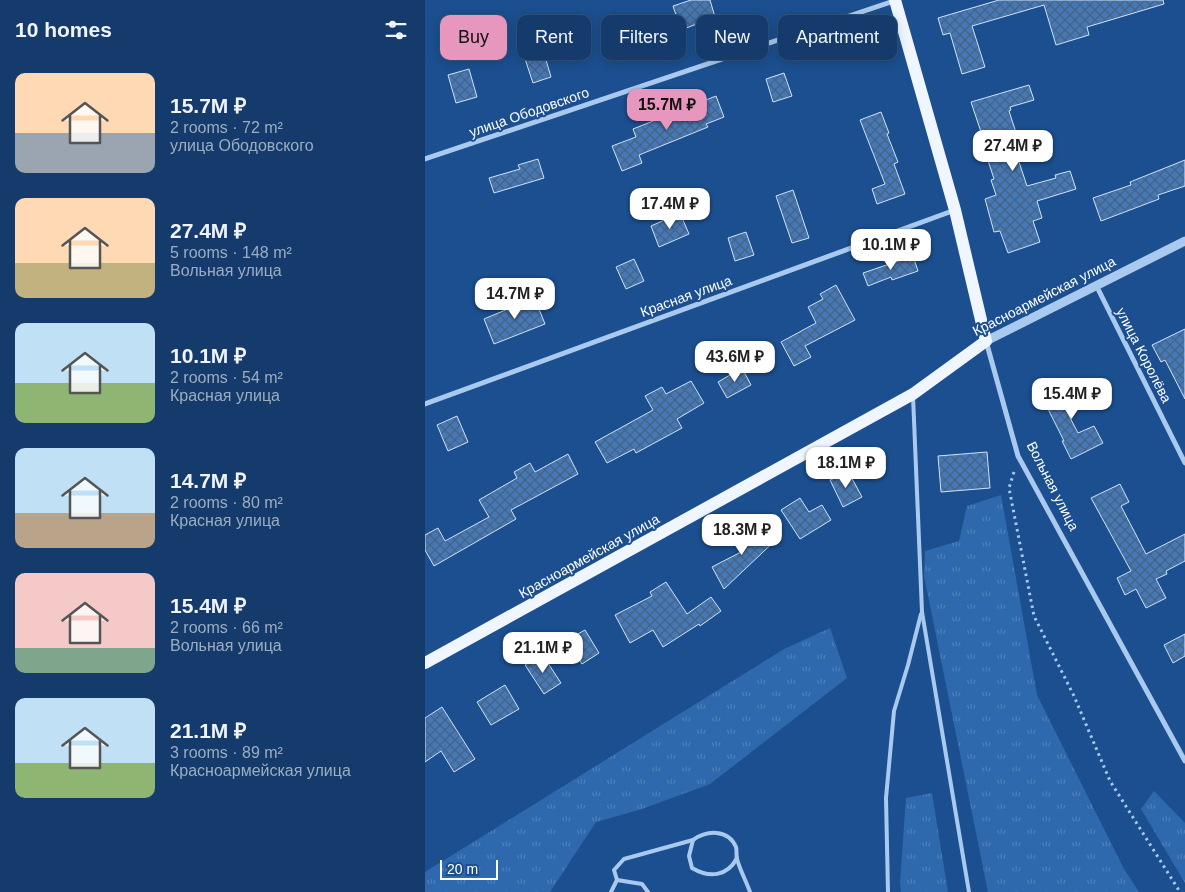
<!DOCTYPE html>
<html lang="en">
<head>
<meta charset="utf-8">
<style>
  :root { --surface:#143b6b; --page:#214673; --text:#f1f3f6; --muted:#9dadc1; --line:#33557e; --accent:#e797bd }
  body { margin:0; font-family:Arial,sans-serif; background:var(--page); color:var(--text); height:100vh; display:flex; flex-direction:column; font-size:19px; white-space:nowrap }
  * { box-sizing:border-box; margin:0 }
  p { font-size:16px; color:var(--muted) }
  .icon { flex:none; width:28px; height:28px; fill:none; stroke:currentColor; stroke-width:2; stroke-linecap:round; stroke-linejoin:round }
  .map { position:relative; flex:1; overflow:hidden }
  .drawer { display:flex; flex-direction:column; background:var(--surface); width:425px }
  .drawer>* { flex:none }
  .guide { position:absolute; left:15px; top:15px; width:475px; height:45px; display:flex; gap:10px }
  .scale { position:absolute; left:15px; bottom:12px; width:58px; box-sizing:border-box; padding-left:5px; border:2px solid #fff; border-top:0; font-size:14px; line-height:18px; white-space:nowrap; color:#fff; -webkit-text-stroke:4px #1b4f8f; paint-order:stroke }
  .price { position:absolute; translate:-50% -42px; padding:0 11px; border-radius:10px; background:#fff; color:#222; font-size:16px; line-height:32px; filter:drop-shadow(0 1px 2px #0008) }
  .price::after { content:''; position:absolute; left:50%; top:30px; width:15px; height:11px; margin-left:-8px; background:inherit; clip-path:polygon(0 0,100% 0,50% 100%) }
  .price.on { background:var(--accent); color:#111 }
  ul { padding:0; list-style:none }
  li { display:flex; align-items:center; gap:15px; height:125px; padding:0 15px }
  li span { display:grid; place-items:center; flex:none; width:140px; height:100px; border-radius:10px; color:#555 }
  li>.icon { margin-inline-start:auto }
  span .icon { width:60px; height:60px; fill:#fffc; stroke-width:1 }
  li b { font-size:21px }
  h2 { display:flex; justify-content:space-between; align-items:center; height:60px; padding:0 15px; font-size:21px }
  .chip { padding:0 18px; border-radius:10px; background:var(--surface); box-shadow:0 2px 12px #0003,0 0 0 1px var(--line); font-size:18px; line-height:45px }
  .chip.on { background:var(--accent); color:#111 }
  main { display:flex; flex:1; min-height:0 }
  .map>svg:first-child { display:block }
  .grass { fill:url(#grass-tufts) }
  .building { fill:url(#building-cross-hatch); stroke:#cfe3fa }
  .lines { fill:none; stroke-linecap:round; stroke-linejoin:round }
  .path { stroke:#a9c9ee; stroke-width:3; stroke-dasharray:2.5 4; stroke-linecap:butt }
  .service { stroke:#a9c9ee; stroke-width:4 }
  .minor { stroke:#a9c9ee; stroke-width:5 }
  .tertiary { stroke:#a9c9ee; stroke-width:9 }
  .primary { stroke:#f0f6ff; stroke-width:12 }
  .labels { text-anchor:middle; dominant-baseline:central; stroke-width:4; stroke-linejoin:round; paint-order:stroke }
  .street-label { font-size:14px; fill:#fff; stroke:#1b4f8f }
</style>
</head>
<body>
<main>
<section class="drawer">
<h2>10 homes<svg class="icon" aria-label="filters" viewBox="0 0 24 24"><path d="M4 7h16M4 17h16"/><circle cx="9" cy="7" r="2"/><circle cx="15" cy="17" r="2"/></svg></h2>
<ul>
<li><span style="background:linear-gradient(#ffd9b3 60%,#9aa5b1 0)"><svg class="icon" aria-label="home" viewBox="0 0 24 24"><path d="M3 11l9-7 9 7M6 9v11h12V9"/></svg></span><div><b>15.7M ₽</b><p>2 rooms · 72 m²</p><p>улица Ободовского</p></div></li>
<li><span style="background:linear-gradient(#ffd9b3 65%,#c2b280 0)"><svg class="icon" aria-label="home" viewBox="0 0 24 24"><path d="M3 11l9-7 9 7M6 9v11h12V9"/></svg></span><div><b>27.4M ₽</b><p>5 rooms · 148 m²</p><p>Вольная улица</p></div></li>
<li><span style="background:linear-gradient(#bfe0f5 60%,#8fb573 0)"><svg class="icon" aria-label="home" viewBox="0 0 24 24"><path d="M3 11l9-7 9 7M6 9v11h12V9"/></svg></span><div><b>10.1M ₽</b><p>2 rooms · 54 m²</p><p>Красная улица</p></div></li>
<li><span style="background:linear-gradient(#bfe0f5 65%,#b9a48a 0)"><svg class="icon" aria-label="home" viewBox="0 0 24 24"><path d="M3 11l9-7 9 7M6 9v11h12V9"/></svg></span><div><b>14.7M ₽</b><p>2 rooms · 80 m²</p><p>Красная улица</p></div></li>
<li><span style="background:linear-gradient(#f6c9c9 75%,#7fa58c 0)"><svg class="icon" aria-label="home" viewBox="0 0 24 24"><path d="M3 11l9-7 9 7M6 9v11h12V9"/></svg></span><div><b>15.4M ₽</b><p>2 rooms · 66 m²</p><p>Вольная улица</p></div></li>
<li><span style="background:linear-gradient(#bfe0f5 65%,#8fb573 0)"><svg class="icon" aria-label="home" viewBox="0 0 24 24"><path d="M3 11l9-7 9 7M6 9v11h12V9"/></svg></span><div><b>21.1M ₽</b><p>3 rooms · 89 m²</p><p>Красноармейская улица</p></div></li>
</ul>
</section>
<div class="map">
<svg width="760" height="892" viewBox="0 0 760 892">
  <defs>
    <pattern id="grass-tufts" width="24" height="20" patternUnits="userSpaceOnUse" patternTransform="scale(1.25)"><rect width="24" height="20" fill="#2e69ad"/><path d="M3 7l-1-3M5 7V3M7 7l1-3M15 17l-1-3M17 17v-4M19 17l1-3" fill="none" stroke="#4d80b9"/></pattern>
    <pattern id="building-cross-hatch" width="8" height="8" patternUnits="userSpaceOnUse" patternTransform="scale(1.25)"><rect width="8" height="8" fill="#4478b7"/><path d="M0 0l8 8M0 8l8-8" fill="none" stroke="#486282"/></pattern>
  </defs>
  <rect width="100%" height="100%" fill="#1b4f8f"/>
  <g class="grass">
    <polygon points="576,495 612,695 699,869 714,892 563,892 499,576 500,551 534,541 542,506"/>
    <polygon points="405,628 422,678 285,784 217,809 171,822 125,892 0,892 0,872 359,649"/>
    <polygon points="729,791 760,823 760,883 716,809"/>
    <polygon points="507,793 523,892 476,892 475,883 481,798"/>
  </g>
  <g class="building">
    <polygon points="266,0 285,0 290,17 256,30 248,6"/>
    <polygon points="574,0 738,0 739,4 662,27 664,35 631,45 619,5 547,26 560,67 537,74 525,33 518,35 513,18"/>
    <polygon points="119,53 126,77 108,83 100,59"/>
    <polygon points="44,69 52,97 31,103 23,75"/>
    <polygon points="359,73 367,96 348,102 341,79"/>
    <polygon points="604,85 609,100 585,107 586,110 584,111 597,151 591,153 602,186 631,178 630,175 645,171 651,189 612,201 617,218 608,221 615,242 583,253 575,231 569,232 560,199 571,195 566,180 569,179 557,142 559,141 546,102"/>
    <polygon points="291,96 299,117 281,124 283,127 214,155 217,163 197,171 187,146 211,137 208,129"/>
    <polygon points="456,112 464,133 462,134 473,162 469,164 480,194 452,204 447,189 460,184 435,120"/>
    <polygon points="113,159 119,178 69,193 64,178 95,169 93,165"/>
    <polygon points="760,160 760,186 733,195 734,199 676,221 668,198 706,185 705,182"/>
    <polygon points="368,190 384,238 367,243 351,196"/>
    <polygon points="255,213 264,234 234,247 226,226"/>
    <polygon points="321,232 329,255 310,261 303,238"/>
    <polygon points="488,256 493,271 467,280 466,277 443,286 438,273"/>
    <polygon points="209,259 219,281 201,289 191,267"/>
    <polygon points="411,285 430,320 380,346 386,357 369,366 356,342 391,323 383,307 398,299 395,294"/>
    <polygon points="108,294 120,324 69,344 59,319 90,306 88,302"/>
    <polygon points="760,329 760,399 740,360 736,362 727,345"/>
    <polygon points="317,368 326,385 302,398 293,382"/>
    <polygon points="657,379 664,394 639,406 653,433 669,426 678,443 646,459 637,441 639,441 618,399"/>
    <polygon points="266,381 279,403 252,419 257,428 211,453 209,449 182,463 170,442 228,410 220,396 237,387 241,394"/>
    <polygon points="32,416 43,442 23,451 12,425"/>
    <polygon points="562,452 565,488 516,492 513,456"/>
    <polygon points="143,454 153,474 86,510 91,519 9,566 0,550 0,535 13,528 20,541 64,517 54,500 92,478 89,472 105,463 110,472"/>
    <polygon points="423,471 437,497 418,507 405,480"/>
    <polygon points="695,484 704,502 696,506 721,554 760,534 760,561 741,571 742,574 731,579 741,598 721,608 711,589 700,595 692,578 706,571 666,498"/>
    <polygon points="375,498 384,512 397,505 406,520 375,539 356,510"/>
    <polygon points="319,527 333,542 352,532 355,536 299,589 287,567 318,551 306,539"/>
    <polygon points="241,582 262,614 286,597 296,611 275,626 274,624 238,647 228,630 205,643 190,615 227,596 225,592"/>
    <polygon points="160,630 174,653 157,664 142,640"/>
    <polygon points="760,634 760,656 748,663 739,645"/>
    <polygon points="117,654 136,683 119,694 100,665"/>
    <polygon points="80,685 94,709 66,725 52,702"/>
    <polygon points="17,707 50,759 29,772 16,751 0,762 0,718"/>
  </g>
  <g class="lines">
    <polyline class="path" points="589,472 584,488 609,616 649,696 685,781 755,892"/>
    <g class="service">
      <polyline points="488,396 497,612 544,892"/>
      <path d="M268,840l-4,16 3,12c17,10 35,9 45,-10"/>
      <path d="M192,880l-3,-10 10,-11 69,-19c14,-10 35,-11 43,7 1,4 0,8 1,12 3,11 9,22 13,33"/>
      <polyline points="186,892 192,880 217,884 223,892"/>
      <polyline points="463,892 461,798 469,711 483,665 496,614"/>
    </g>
    <g class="minor">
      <polyline points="0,159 469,1"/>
      <polyline points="671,285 760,463"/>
      <polyline points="561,341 593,456 760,761"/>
      <polyline points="0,404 530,210"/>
    </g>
    <polyline class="tertiary" points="561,341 760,241"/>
    <polyline class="primary" points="0,663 488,394 561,341 530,210 470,0"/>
  </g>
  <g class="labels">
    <g class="street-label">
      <text transform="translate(104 112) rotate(-19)">улица Ободовского</text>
      <text transform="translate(261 296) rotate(-20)">Красная улица</text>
      <text transform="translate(619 296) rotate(-27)">Красноармейская улица</text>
      <text transform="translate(719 355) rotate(63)">улица Королёва</text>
      <text transform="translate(628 486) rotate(63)">Вольная улица</text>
      <text transform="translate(164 556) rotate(-29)">Красноармейская улица</text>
    </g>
  </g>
</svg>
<div class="scale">20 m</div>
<b class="price on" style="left:242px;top:131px">15.7M ₽</b>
<b class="price" style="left:588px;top:172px">27.4M ₽</b>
<b class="price" style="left:245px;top:230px">17.4M ₽</b>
<b class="price" style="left:466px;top:271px">10.1M ₽</b>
<b class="price" style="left:90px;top:320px">14.7M ₽</b>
<b class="price" style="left:310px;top:383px">43.6M ₽</b>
<b class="price" style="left:647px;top:420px">15.4M ₽</b>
<b class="price" style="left:421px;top:489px">18.1M ₽</b>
<b class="price" style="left:317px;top:556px">18.3M ₽</b>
<b class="price" style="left:118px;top:674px">21.1M ₽</b>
<div class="guide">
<a class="chip on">Buy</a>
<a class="chip">Rent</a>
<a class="chip">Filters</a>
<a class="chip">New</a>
<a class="chip">Apartment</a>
</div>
</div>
</main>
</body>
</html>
